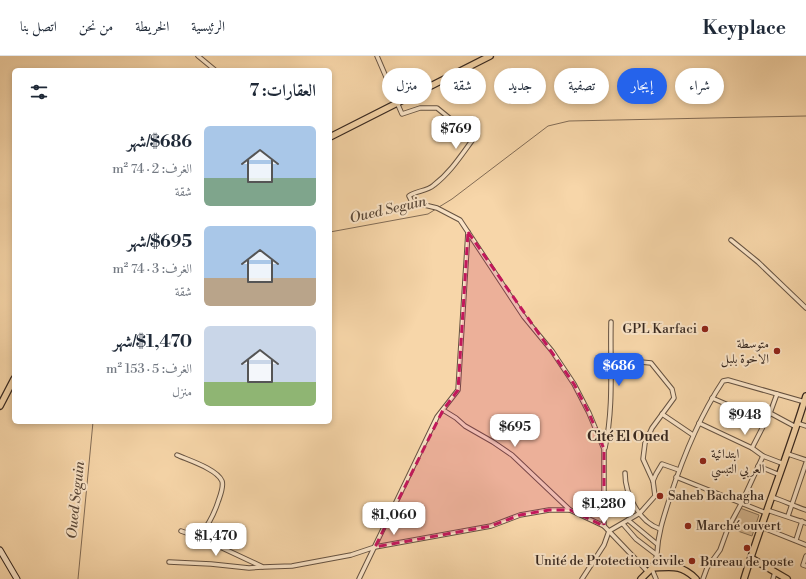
<!DOCTYPE html>
<html lang="ar">
<head>
<meta charset="utf-8">
<style>
  :root { --surface:#fff; --page:#f6f6f7; --text:#1f2937; --muted:#747a83; --line:#e0e1e3; --accent:#2563eb }
  body { margin:0; font-family:"Libre Bodoni",Amiri,serif; background:var(--page); color:var(--text); direction:rtl; height:100vh; display:flex; flex-direction:column; font-size:15px; white-space:nowrap }
  * { box-sizing:border-box; margin:0 }
  p { font-size:13px; color:var(--muted) }
  .icon { flex:none; width:22px; height:22px; fill:none; stroke:currentColor; stroke-width:2; stroke-linecap:round; stroke-linejoin:round }
  .map { position:relative; flex:1; overflow:hidden; direction:ltr }
  .panel { position:absolute; left:12px; top:12px; width:320px; height:356px; display:flex; flex-direction:column; background:var(--surface); border-radius:6px; box-shadow:0 2px 6px #0003; direction:rtl }
  .panel>* { flex:none }
  .hud { position:absolute; left:344px; top:12px; width:380px; height:36px; direction:rtl; display:flex; gap:8px }
  .price { position:absolute; translate:-50% -34px; padding:0 9px; border-radius:8px; background:#fff; color:#222; font-size:13px; line-height:26px; filter:drop-shadow(0 1px 2px #0008) }
  .price::after { content:''; position:absolute; left:50%; top:24px; width:12px; height:9px; margin-left:-6px; background:inherit; clip-path:polygon(0 0,100% 0,50% 100%) }
  .price.active { background:var(--accent); color:#fff }
  ul { padding:0; list-style:none }
  li { display:flex; align-items:center; gap:12px; height:100px; padding:0 16px }
  li span { display:grid; place-items:center; flex:none; width:112px; height:80px; border-radius:6px; color:#555 }
  li>.icon { margin-inline-start:auto }
  span .icon { width:48px; height:48px; fill:#fffc; stroke-width:1 }
  li b { font-size:17px }
  h2 { display:flex; justify-content:space-between; align-items:center; height:48px; padding:0 16px; font-size:17px }
  .chip { padding:0 14px; border-radius:18px; background:var(--surface); box-shadow:0 2px 6px #0003; font-size:14px; line-height:36px }
  .chip.active { background:var(--accent); color:#fff }
  header { display:flex; align-items:center; gap:24px; box-sizing:border-box; height:56px; padding:0 20px; background:var(--surface); border-bottom:1px solid var(--line) }
  header strong { font-size:19px }
  nav { display:flex; gap:22px; margin-inline-start:auto; font-size:14px }
  .map>svg:first-child { display:block }
  .green { fill:#d6b892; stroke:#867058 }
  .lines { fill:none; stroke-linecap:round; stroke-linejoin:round }
  .stream { stroke:#826c56; stroke-width:1 }
  .street-casing { stroke:#665342; stroke-width:5.5 }
  .secondary-casing { stroke:#36271f; stroke-width:7 }
  .primary-casing { stroke:#36271f; stroke-width:8 }
  .street { stroke:#fae4c7; stroke-width:3.5 }
  .secondary { stroke:#fae4c7; stroke-width:5 }
  .primary { stroke:#f7d6a9; stroke-width:5.5 }
  .marked { fill:#c2185b; fill-opacity:0.2; stroke:#c2185b; stroke-width:3; stroke-dasharray:8 5; stroke-linejoin:round }
  .poi-dot { fill:#8f2418; stroke:#fae4c7; stroke-width:1.5 }
  .labels { text-anchor:middle; dominant-baseline:central; stroke-width:4; stroke-linejoin:round; paint-order:stroke }
  .poi-label { font-size:13px; fill:#36271f; stroke:#fae4c7; text-anchor:end }
  .water-label { font-size:14px; font-style:italic; fill:#5c4a3a; stroke:#fae4c7 }
  .neighbourhood-label { font-size:14px; font-weight:bold; fill:#36271f; stroke:#fae4c7 }
</style>
</head>
<body>
<header>
<strong>Keyplace</strong>
<nav><a>الرئيسية</a><a>الخريطة</a><a>من نحن</a><a>اتصل بنا</a></nav>
</header>
<div class="map">
<svg width="806" height="523" viewBox="0 0 806 523">
  <rect width="100%" height="100%" fill="#f7d6a9"/>
  <filter id="stains"><feTurbulence type="fractalNoise" baseFrequency=".005" numOctaves="4"/><feColorMatrix values="0 0 0 0 .2 0 0 0 0 .09 0 0 0 0 .02 0 0 0 .5 -.17"/></filter>
  <radialGradient id="worn" r=".72"><stop offset=".6" stop-color="#630" stop-opacity="0"/><stop offset="1" stop-color="#630" stop-opacity=".3"/></radialGradient>
  <polygon class="green" points="740,452 759,459 752,480 732,473"/>
  <g class="lines">
    <g class="stream">
      <polyline points="439,151 452,143 548,70 569,65 806,60"/>
      <polyline points="330,176 428,158 436,153"/>
      <polyline points="78,523 93,366"/>
    </g>
    <defs>
      <g id="street">
        <polyline points="198,0 215,14"/>
        <path d="M377,0l25,58 18,-6h17l37,30c-12,16 -23,34 -40,47 -8,7 -17,5 -25,11l3,6 25,6 23,12 64,97 28,34 22,33 15,29 15,36v77l44,46"/>
        <polyline points="731,184 758,206 806,252"/>
        <polyline points="712,342 765,365"/>
        <polyline points="443,354 456,362 465,370 493,386 512,399 570,454"/>
        <polyline points="770,357 796,371"/>
        <polyline points="662,358 693,379"/>
        <polyline points="699,367 752,392 763,400 784,408"/>
        <polyline points="797,367 806,370"/>
        <path d="M605,392c9,-41 5,-84 6,-126"/>
        <polyline points="752,392 770,357 777,338"/>
        <polyline points="788,398 806,404"/>
        <path d="M177,399c11,5 40,14 45,26 2,6 -2,15 -4,21 -4,12 -9,22 -17,32v4"/>
        <polyline points="758,410 780,419"/>
        <path d="M625,417c0,21 14,49 35,56"/>
        <polyline points="676,421 766,457"/>
        <polyline points="653,425 656,418 662,408 679,414"/>
        <path d="M772,441c12,4 22,9 34,13"/>
        <polyline points="767,454 806,467"/>
        <polyline points="788,460 806,407"/>
        <polyline points="628,464 657,488"/>
        <polyline points="623,468 636,483 657,499"/>
        <polyline points="761,471 806,489"/>
        <polyline points="181,475 201,482 263,511 292,510 351,499 375,491 491,470 520,459 549,454 570,454 604,470"/>
        <polyline points="796,484 802,465"/>
        <polyline points="806,500 803,509 806,510"/>
        <polyline points="169,506 211,508 249,512 262,511"/>
        <polyline points="359,523 437,361 458,334 468,176"/>
        <polyline points="582,523 604,489 609,475 640,457 655,440 653,425 643,403 645,387 652,372 674,342 672,333 651,307 620,304 610,308"/>
        <path d="M656,523c-1,-3 -4,-8 -4,-12 1,-4 5,-9 5,-14 1,-20 7,-37 13,-56 13,-40 29,-80 53,-116l5,-1 77,22"/>
        <polyline points="703,523 707,512 720,494 728,472 741,448 763,400"/>
        <polyline points="773,523 775,516"/>
      </g>
      <polyline id="secondary" points="0,494 17,523"/>
      <g id="primary">
        <polyline points="330,81 490,0"/>
        <polyline points="0,350 14,323"/>
        <polyline points="751,502 787,523"/>
        <path d="M641,523l11,-11c20,-1 29,-4 44,11"/>
        <path d="M744,523c19,-62 43,-121 62,-183"/>
      </g>
    </defs>
    <use href="#street" class="street-casing"/>
    <use href="#secondary" class="secondary-casing"/>
    <use href="#primary" class="primary-casing"/>
    <use href="#street" class="street"/>
    <use href="#secondary" class="secondary"/>
    <use href="#primary" class="primary"/>
  </g>
  <path class="marked" d="M468,176l106,152 15,29 15,36v77l-34,-16h-21l-29,5 -29,11 -116,21 68,-137 15,-20z"/>
  <g class="poi-dot">
    <circle cx="705" cy="273" r="4"/>
    <circle cx="777" cy="295" r="4"/>
    <circle cx="703" cy="405" r="4"/>
    <circle cx="660" cy="440" r="4"/>
    <circle cx="688" cy="470" r="4"/>
    <circle cx="747" cy="492" r="4"/>
    <circle cx="692" cy="505" r="4"/>
  </g>
  <g class="labels">
    <g class="poi-label">
      <text x="697" y="273">GPL Karfaci</text>
      <text x="769" y="288">متوسطة<tspan x="769" dy="15">الاخوة بلبل</tspan></text>
      <text x="711" y="398" text-anchor="start">ابتدائية<tspan x="711" dy="15">العربي التبسي</tspan></text>
      <text x="668" y="440" text-anchor="start">Saheb Bachagha</text>
      <text x="696" y="470" text-anchor="start">Marché ouvert</text>
      <text x="684" y="505">Unité de Protection civile</text>
      <text x="747" y="506" text-anchor="middle">Bureau de poste</text>
    </g>
    <g class="water-label">
      <text transform="translate(388 154) rotate(-13)">Oued Seguin</text>
      <text transform="translate(76 444) rotate(-84)">Oued Seguin</text>
    </g>
    <g class="neighbourhood-label">
      <text x="628" y="381">Cité El Oued</text>
    </g>
  </g>
  <rect width="100%" height="100%" filter="url(#stains)"/>
  <rect width="100%" height="100%" fill="url(#worn)"/>
</svg>
<b class="price" style="left:456px;top:94px">$769</b>
<b class="price active" style="left:619px;top:331px">$686</b>
<b class="price" style="left:745px;top:380px">$948</b>
<b class="price" style="left:515px;top:392px">$695</b>
<b class="price" style="left:604px;top:469px">$1,280</b>
<b class="price" style="left:394px;top:480px">$1,060</b>
<b class="price" style="left:216px;top:501px">$1,470</b>
<div class="hud">
<a class="chip">شراء</a>
<a class="chip active">إيجار</a>
<a class="chip">تصفية</a>
<a class="chip">جديد</a>
<a class="chip">شقة</a>
<a class="chip">منزل</a>
</div>
<section class="panel">
<h2>العقارات: 7<svg class="icon" aria-label="filters" viewBox="0 0 24 24"><path d="M4 7h16M4 17h16"/><circle cx="9" cy="7" r="2"/><circle cx="15" cy="17" r="2"/></svg></h2>
<ul>
<li><span style="background:linear-gradient(#a9c7e8 65%,#7fa58c 0)"><svg class="icon" aria-label="home" viewBox="0 0 24 24"><path d="M3 11l9-7 9 7M6 9v11h12V9"/></svg></span><div><b>$686/شهر</b><p>الغرف: 2 · 74 m²</p><p>شقة</p></div></li>
<li><span style="background:linear-gradient(#a9c7e8 65%,#b9a48a 0)"><svg class="icon" aria-label="home" viewBox="0 0 24 24"><path d="M3 11l9-7 9 7M6 9v11h12V9"/></svg></span><div><b>$695/شهر</b><p>الغرف: 3 · 74 m²</p><p>شقة</p></div></li>
<li><span style="background:linear-gradient(#c9d6e8 70%,#8fb573 0)"><svg class="icon" aria-label="home" viewBox="0 0 24 24"><path d="M3 11l9-7 9 7M6 9v11h12V9"/></svg></span><div><b>$1,470/شهر</b><p>الغرف: 5 · 153 m²</p><p>منزل</p></div></li>
</ul>
</section>
</div>
</body>
</html>
